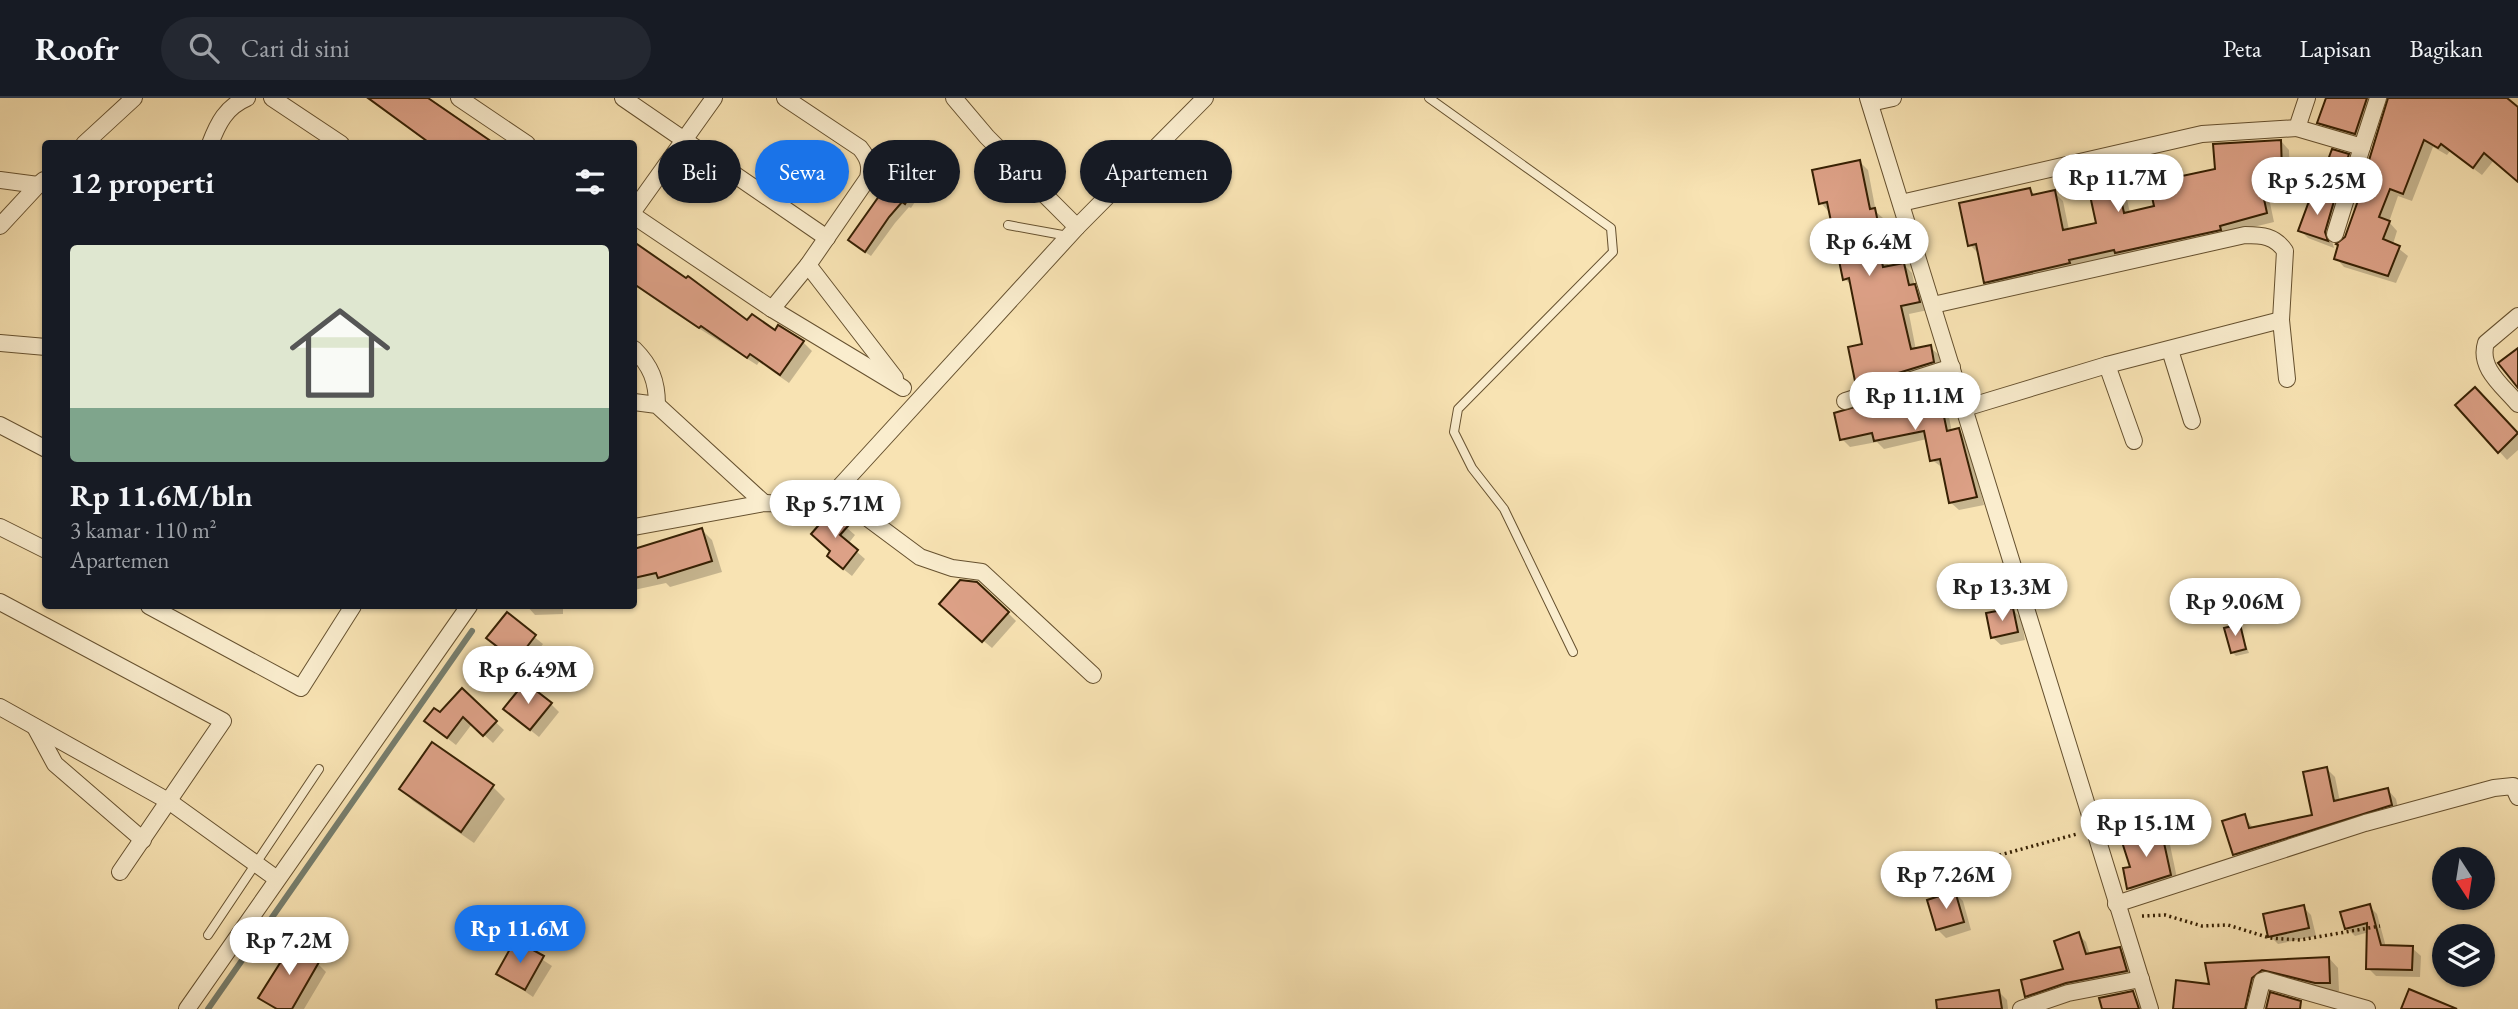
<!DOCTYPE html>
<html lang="id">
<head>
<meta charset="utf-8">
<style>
  :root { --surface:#171b24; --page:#242831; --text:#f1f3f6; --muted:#9ea1a6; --line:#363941; --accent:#1a73e8 }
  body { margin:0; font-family:"EB Garamond",serif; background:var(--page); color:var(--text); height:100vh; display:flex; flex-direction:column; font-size:26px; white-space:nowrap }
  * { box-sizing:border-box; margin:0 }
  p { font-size:23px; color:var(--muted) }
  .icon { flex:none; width:38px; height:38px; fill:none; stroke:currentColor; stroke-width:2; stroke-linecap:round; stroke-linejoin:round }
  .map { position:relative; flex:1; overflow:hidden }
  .drawer { position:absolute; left:42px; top:42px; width:595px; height:469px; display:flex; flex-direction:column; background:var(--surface); border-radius:7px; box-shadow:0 2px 5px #0004 }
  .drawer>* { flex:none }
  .guide { position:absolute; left:658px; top:42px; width:665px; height:63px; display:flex; gap:14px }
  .needle { width:46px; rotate:168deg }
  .fabs { position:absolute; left:2432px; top:749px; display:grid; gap:14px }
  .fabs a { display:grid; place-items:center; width:63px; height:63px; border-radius:50%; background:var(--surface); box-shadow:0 2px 5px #0004; font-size:35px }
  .price { position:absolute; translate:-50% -60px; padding:0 16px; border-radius:24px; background:#fff; color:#222; font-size:23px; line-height:46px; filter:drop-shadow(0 2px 4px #0008) }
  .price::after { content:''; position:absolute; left:50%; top:42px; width:21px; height:16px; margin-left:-10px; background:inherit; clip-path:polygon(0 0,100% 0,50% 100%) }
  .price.selected { background:var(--accent); color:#fff }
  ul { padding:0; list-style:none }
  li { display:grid; align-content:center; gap:14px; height:371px; padding:0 28px }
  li+li { border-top:2px solid var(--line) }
  li span { display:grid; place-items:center; height:217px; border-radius:7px; color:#555 }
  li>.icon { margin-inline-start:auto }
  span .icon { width:126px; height:126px; fill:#fffc; stroke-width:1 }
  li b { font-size:30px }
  h2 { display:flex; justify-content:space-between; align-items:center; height:84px; padding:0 28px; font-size:30px }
  .pill { padding:0 24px; border-radius:32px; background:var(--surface); box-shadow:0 2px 5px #0004; font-size:24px; line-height:63px }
  .pill.selected { background:var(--accent); color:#fff }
  header { display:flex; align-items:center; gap:42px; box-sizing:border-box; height:98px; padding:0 35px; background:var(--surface); border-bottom:2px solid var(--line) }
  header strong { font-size:33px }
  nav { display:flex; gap:38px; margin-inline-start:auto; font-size:24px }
  .search { width:490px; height:63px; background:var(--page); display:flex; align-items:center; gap:18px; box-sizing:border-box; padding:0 24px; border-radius:38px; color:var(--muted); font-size:26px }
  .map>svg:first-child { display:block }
  .shadow { fill:#0003 }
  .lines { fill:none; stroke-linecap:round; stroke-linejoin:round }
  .stream { stroke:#767e6e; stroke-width:6 }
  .building { fill:#dda187; stroke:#362003; stroke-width:2 }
  .service-casing { stroke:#66512f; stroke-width:10 }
  .minor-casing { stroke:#66512f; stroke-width:18 }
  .path { stroke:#362003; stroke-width:3.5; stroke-dasharray:2 3.5; stroke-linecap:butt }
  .service { stroke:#faedce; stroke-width:8 }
  .minor { stroke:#faedce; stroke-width:16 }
</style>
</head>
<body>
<header>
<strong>Roofr</strong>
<div class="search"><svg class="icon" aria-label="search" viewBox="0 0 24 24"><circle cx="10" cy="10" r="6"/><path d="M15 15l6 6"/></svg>Cari di sini</div>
<nav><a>Peta</a><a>Lapisan</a><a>Bagikan</a></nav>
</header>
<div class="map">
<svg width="2518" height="911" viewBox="0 0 2518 911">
  <rect width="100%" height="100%" fill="#f8e3b3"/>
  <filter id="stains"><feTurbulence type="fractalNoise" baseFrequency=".00286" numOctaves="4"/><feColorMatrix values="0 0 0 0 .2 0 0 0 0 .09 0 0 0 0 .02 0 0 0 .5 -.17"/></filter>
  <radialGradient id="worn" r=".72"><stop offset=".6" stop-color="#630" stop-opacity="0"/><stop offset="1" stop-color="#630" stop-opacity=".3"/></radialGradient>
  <g class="shadow">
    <polygon points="366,0 428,0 492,46 430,46"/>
    <polygon points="2328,0 2382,0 2364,43 2327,33 2319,24"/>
    <polygon points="2389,0 2505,0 2518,11 2518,83 2494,62 2482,77 2450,53 2447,57 2433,49 2412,103 2398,98 2389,124 2397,133 2393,146 2408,158 2396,185 2344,169 2336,160 2347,140 2367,83"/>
    <polygon points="2281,43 2289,52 2290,81 2265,81 2274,124 1995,192 1986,184 1979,156 1970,147 2030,92 2036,98 2054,94 2063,103 2069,132 2098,126 2114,75 2123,83 2130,115 2156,110 2217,72"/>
    <polygon points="2348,58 2356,66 2351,82 2335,78 2327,69"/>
    <polygon points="1859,63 1868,72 1876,114 1883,120 1888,142 1883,143 1889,170 1904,167 1912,175 1915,189 1923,196 1928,212 1909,216 1916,252 1930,249 1939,257 1942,272 1866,296 1858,288 1850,250 1865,247 1852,188 1845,181 1829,114 1821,105"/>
    <polygon points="924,75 930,81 911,110 909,109 895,125 871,158 856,148"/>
    <polygon points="2333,78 2341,86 2334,105 2341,113 2332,143 2334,150 2308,140 2300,132 2313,96 2300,87"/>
    <polygon points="634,143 748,224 775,234 779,229 803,244 812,253 789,285 759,264 757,267 673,214 634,187"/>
    <polygon points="1936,287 1944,295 1952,334 1959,332 1967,341 1984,407 1959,412 1950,404 1943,370 1932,362 1927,341 1884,351 1877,344 1850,349 1842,341"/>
    <polygon points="2483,299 2518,336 2518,352 2507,362 2458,307"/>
    <polygon points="831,416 855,437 848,446 865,461 852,478 837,466 832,454"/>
    <polygon points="702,432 712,442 722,474 670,489 666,485 634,492 634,452"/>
    <polygon points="527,508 563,508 563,516 535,517"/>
    <polygon points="2013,512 2021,520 2025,542 2001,547 1992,539"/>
    <polygon points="949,514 1008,515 1016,523 992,550"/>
    <polygon points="507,517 543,546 525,570 489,540"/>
    <polygon points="2239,528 2249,555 2236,558 2232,554"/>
    <polygon points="462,593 504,632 493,645 472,626 456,647 434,630 440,617"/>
    <polygon points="551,606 559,614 539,639 514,619"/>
    <polygon points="432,646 493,689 505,701 474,745 413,703 401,691"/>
    <polygon points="2327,671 2335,679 2340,704 2388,692 2396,701 2399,715 2243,764 2235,756 2244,718 2254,731 2314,719"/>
    <polygon points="2161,733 2169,742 2178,785 2137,798 2129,790 2125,772 2132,770"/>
    <polygon points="1955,795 1963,803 1971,832 1946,840 1937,831"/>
    <polygon points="2369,808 2377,816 2386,849 2412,850 2421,858 2420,879 2376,878 2368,870 2369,834 2355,838 2347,830"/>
    <polygon points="2303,809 2311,817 2316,838 2278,846 2270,838"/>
    <polygon points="2078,836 2086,844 2090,857 2119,851 2127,858 2133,880 2034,905 2026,898 2066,873"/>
    <polygon points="516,844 552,868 533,899 498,875"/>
    <polygon points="275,860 318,866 326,874 304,911 275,911 260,899 281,866"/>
    <polygon points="2329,860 2338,870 2339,893 2325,894 2272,880 2259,897 2218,898 2245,905 2252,911 2175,911 2211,888 2207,866"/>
    <polygon points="1999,894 2007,902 2008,911 1966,911"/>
    <polygon points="2133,895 2144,911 2103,911"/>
  </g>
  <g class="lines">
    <polyline class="stream" points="208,911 472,533"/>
  </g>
  <g class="building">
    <polygon points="368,0 428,0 495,46 431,46"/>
    <polygon points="2326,0 2367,0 2355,36 2317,25"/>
    <polygon points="2388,0 2507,0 2518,9 2518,84 2484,55 2473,70 2441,46 2438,50 2424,42 2403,96 2390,91 2379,119 2390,123 2383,141 2400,148 2388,178 2334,161 2338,147 2336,146 2345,139 2365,83 2363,82"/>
    <polygon points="2281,42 2282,73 2258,73 2267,115 2220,128 2221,132 2115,155 2114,152 2069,162 2070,165 1984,185 1976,146 1968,148 1959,105 2030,90 2032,97 2055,92 2063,132 2096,125 2086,79 2115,73 2124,115 2154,108 2149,85 2215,71 2213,46"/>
    <polygon points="2332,51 2349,56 2343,75 2325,70"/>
    <polygon points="902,58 925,74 905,106 902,104 889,119 865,154 848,142 884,91 881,89"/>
    <polygon points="1860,62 1870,111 1875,110 1880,134 1876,135 1883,169 1904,165 1909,187 1915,186 1920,204 1901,208 1911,251 1931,247 1934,264 1856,288 1848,249 1862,246 1849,180 1843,182 1827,104 1819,106 1812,72"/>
    <polygon points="2305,66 2334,76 2326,97 2298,87"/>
    <polygon points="2312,95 2334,103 2325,134 2328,143 2298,133"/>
    <polygon points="634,144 686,180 688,178 747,222 752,216 775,232 778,227 804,243 780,277 750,256 747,260 701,228 699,230 634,186"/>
    <polygon points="2518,250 2518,290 2498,265"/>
    <polygon points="1937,285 1947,333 1959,330 1977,399 1949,405 1940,361 1930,363 1924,333 1874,343 1872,335 1840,342 1834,315"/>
    <polygon points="2475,289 2518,335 2498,355 2455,307"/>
    <polygon points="831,413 848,428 840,437 858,452 843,471 827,458 830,453 811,436"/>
    <polygon points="702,430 712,463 658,480 656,475 634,480 634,451"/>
    <polygon points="960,482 977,484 1009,514 982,544 939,506"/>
    <polygon points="2013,510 2018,534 1991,540 1986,515"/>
    <polygon points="507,514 536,537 516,563 486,540"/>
    <polygon points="2240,526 2246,551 2231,555 2224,530"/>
    <polygon points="525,584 552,605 530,632 503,611"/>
    <polygon points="462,590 497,623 483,638 463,619 447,640 424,623 434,610 440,614"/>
    <polygon points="432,644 494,687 461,734 399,691"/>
    <polygon points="2327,669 2334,703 2388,690 2392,707 2233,757 2222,723 2245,716 2249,730 2312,717 2303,674"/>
    <polygon points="2161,731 2171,777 2127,791 2123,770 2130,769 2122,744"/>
    <polygon points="1955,793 1964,824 1936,832 1927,802"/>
    <polygon points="2370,806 2381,847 2413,848 2412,872 2366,871 2367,825 2345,831 2340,814"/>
    <polygon points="2304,807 2309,830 2268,839 2263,816"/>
    <polygon points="2079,834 2086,856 2120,849 2127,873 2066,885 2025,899 2021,882 2063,871 2054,843"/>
    <polygon points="285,842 319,864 292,911 277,911 258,900 280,865 273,860"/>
    <polygon points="515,842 544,858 525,892 496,876"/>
    <polygon points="2329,859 2330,885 2315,885 2262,872 2252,880 2245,911 2173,911 2176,882 2209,886 2205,865"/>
    <polygon points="2409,891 2457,911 2401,911"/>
    <polygon points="1999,892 2002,911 1937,911 1936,902"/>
    <polygon points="2133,893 2139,911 2102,911 2099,900"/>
    <polygon points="2270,894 2301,903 2300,911 2266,911"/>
  </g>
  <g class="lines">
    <defs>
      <g id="service">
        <polyline points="1429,0 1611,130 1613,154 1458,311 1454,334 1472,370 1504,411 1573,554"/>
        <polyline points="1008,127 1068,138"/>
        <polyline points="208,837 319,671"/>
      </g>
      <g id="minor">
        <polyline points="272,0 341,46"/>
        <polyline points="459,0 527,46"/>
        <polyline points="623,0 827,140"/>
        <polyline points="954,0 987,39 1077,129"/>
        <polyline points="1868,0 2150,911"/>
        <polyline points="1870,5 1893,0"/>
        <polyline points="2297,30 2362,49 2378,0"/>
        <polyline points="84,46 134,0"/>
        <path d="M210,46c8,-21 16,-37 37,-46"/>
        <polyline points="0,82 38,87 44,82"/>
        <polyline points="1901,105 2202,36 2297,30 2307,0"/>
        <polyline points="634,112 714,0"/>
        <polyline points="634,118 772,211 903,290"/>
        <polyline points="0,128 38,87"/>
        <polyline points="2335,136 2362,49"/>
        <polyline points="808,167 895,280"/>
        <path d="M1933,207l312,-70c17,0 30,1 40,16l-4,69 6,59"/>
        <path d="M772,211l36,-44 60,-87c3,-13 0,-20 -8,-30l-75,-50"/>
        <path d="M2518,218l-32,27c-8,25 17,43 32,61"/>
        <polyline points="0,245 46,249"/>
        <path d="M634,251c17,17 23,32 23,56"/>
        <polyline points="2170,252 2192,323"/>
        <polyline points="2107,267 2134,343"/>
        <polyline points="1845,303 1952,269"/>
        <polyline points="634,304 657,307 764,405"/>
        <polyline points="1965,310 2107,267 2281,222"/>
        <polyline points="0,327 46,351"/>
        <polyline points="834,395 920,459 952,470 982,474 1093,577"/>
        <polyline points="0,429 46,452"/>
        <polyline points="634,429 764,405 815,407 834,395 1077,129 1205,0"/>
        <polyline points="0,504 223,623 120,774"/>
        <polyline points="149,508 301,590 353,508"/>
        <polyline points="0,609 170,704 277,781"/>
        <polyline points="35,629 55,666 143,742"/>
        <polyline points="2116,806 2365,725 2494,690 2513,688 2518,699"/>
        <polyline points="187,911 469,508"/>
        <polyline points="2021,911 2068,895 2141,881"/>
        <polyline points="2255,911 2262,883 2265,882 2367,911"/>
      </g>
    </defs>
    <use href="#service" class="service-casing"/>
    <use href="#minor" class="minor-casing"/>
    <g class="path">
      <polyline points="1941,773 2077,736"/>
      <polyline points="2142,818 2165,817 2202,828 2228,827 2270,840 2300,842 2380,828"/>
    </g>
    <use href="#service" class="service"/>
    <use href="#minor" class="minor"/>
  </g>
  <rect width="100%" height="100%" filter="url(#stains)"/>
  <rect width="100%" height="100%" fill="url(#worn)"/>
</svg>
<div class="fabs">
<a><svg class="needle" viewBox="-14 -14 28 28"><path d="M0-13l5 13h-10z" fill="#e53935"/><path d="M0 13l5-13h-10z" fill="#9ea1a6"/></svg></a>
<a><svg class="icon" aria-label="layers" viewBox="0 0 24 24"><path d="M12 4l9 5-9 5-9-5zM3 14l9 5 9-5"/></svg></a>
</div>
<b class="price" style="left:2118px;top:116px">Rp 11.7M</b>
<b class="price" style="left:2317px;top:119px">Rp 5.25M</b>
<b class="price" style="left:1869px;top:180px">Rp 6.4M</b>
<b class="price" style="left:1915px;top:334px">Rp 11.1M</b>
<b class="price" style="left:835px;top:442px">Rp 5.71M</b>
<b class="price" style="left:2002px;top:525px">Rp 13.3M</b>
<b class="price" style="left:2235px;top:540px">Rp 9.06M</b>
<b class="price" style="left:528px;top:608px">Rp 6.49M</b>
<b class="price" style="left:2146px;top:761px">Rp 15.1M</b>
<b class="price" style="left:1946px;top:813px">Rp 7.26M</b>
<b class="price selected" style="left:520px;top:867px">Rp 11.6M</b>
<b class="price" style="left:289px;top:879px">Rp 7.2M</b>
<div class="guide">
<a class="pill">Beli</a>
<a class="pill selected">Sewa</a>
<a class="pill">Filter</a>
<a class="pill">Baru</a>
<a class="pill">Apartemen</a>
</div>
<section class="drawer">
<h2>12 properti<svg class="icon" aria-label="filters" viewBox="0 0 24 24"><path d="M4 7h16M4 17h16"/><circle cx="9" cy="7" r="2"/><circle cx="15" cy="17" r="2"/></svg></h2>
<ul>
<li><span style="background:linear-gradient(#dfe7d0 75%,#7fa58c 0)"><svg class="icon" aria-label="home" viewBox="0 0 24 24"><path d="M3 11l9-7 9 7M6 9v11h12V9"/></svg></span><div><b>Rp 11.6M/bln</b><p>3 kamar · 110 m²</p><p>Apartemen</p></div></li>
</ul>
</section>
</div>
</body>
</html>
